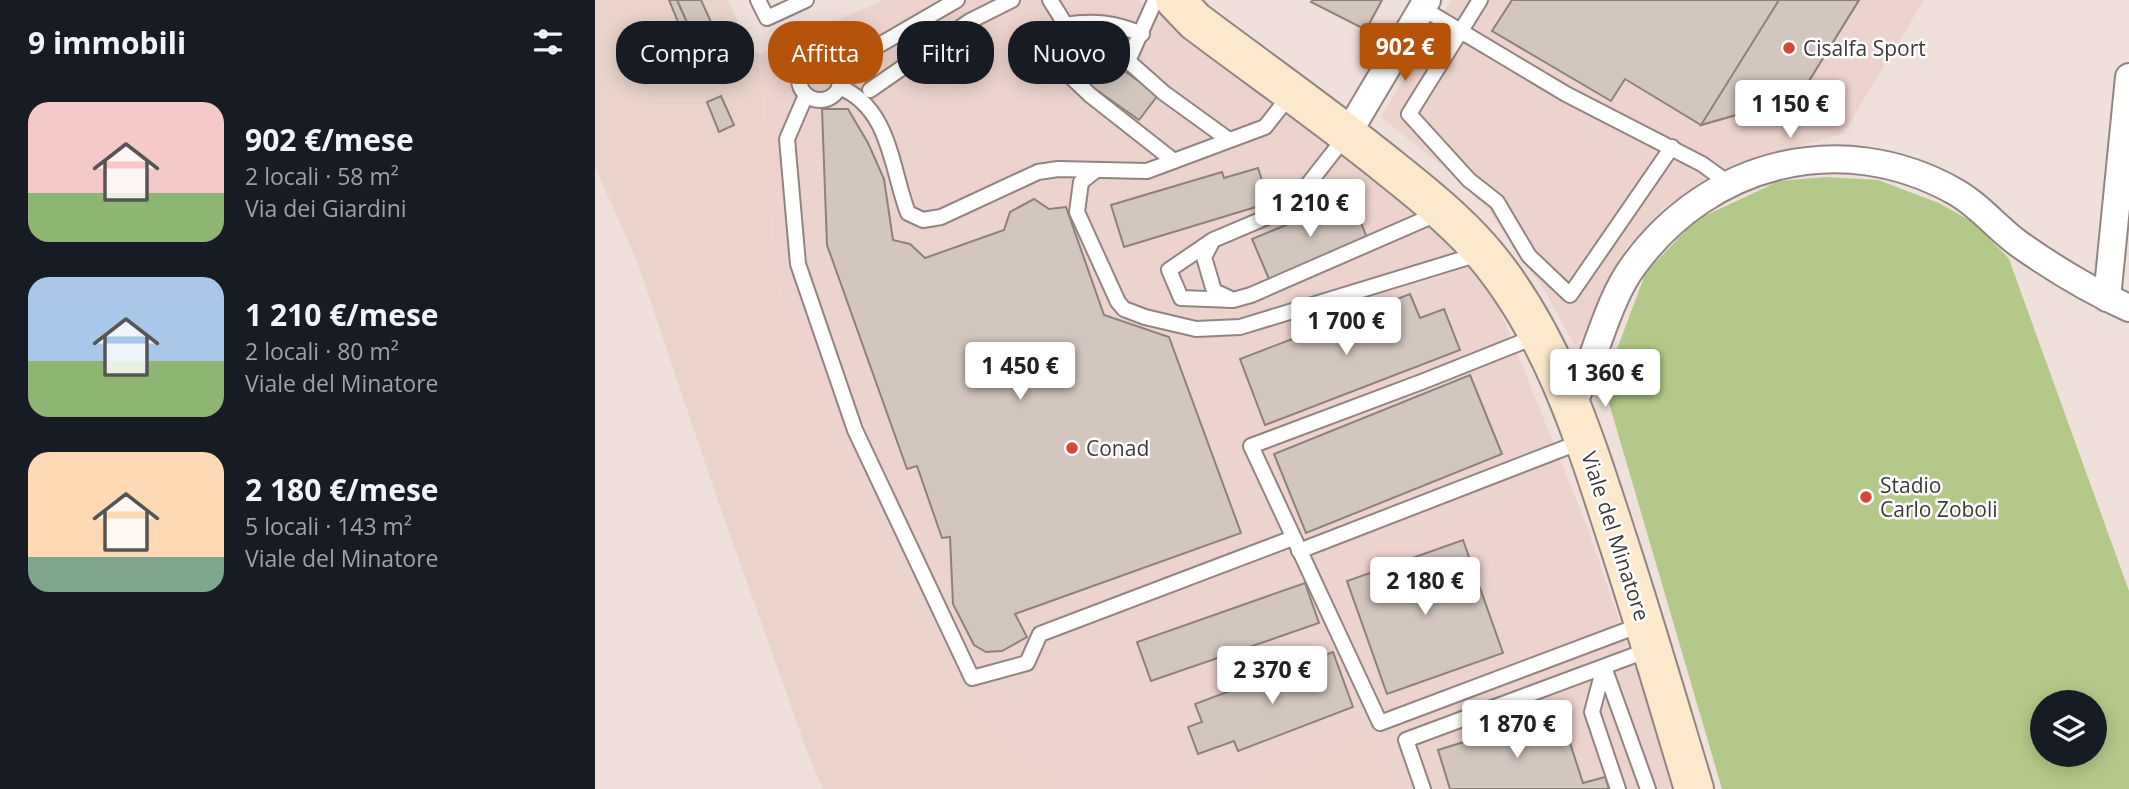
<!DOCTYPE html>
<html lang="it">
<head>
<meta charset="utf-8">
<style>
  :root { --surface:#171b24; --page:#20242c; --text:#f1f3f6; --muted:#9ea1a6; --accent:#b45309 }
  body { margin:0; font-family:"Open Sans",sans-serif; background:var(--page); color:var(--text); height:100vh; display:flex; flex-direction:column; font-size:26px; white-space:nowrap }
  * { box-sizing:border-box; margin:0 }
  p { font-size:23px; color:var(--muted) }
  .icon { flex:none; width:38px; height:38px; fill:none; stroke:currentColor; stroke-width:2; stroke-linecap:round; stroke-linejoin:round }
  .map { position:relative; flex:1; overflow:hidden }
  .panel { display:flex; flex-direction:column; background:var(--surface); width:595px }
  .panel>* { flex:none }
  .guide { position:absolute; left:21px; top:21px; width:665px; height:63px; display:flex; gap:14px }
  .buttons { position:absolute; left:1435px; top:690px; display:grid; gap:14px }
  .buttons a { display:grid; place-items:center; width:77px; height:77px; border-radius:50%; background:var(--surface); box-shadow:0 4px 18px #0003; font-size:35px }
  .price { position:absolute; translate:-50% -60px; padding:0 16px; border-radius:7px; background:#fff; color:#222; font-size:23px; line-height:46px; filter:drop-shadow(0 2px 4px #0008) }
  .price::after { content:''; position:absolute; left:50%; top:42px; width:21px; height:16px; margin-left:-10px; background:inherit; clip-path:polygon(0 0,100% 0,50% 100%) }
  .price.on { background:var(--accent); color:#fff }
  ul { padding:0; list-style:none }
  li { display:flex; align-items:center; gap:21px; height:175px; padding:0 28px }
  li span { display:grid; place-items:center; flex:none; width:196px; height:140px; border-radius:21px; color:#555 }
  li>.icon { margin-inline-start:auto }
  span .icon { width:84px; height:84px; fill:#fffc; stroke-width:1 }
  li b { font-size:30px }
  h2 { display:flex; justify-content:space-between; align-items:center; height:84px; padding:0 28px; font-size:30px }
  .chip { padding:0 24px; border-radius:28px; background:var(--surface); box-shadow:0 4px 18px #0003; font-size:24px; line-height:63px }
  .chip.on { background:var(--accent); color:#fff }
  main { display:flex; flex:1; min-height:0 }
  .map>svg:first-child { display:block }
  .commercial { fill:#edd3ce }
  .built { fill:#e9d3ca }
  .green { fill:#b4c989; fill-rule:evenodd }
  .building { fill:#d2c6be; stroke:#8d827a; stroke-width:2 }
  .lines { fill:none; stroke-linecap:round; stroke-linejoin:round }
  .service-casing { stroke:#928580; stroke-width:18 }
  .minor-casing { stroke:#928580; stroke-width:30 }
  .secondary-casing { stroke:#928580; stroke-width:42 }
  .service { stroke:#fff; stroke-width:14 }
  .minor { stroke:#fff; stroke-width:26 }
  .secondary { stroke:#fce9cc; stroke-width:38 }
  .poi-dot { fill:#d44739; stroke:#fff; stroke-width:2.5 }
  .labels { text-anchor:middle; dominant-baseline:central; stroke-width:5; stroke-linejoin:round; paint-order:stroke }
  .poi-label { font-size:21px; fill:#3f3a38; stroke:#fff; text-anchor:start }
  .street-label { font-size:21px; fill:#3f3a38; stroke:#fff }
</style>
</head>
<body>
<main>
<section class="panel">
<h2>9 immobili<svg class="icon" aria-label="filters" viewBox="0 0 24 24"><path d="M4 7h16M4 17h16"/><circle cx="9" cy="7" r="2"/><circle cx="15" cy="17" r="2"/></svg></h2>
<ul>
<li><span style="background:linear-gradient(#f6c9c9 65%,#8fb573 0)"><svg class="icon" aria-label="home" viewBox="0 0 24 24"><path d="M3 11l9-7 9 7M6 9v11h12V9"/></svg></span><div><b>902 €/mese</b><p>2 locali · 58 m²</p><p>Via dei Giardini</p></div></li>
<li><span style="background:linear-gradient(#a9c7e8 60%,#8fb573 0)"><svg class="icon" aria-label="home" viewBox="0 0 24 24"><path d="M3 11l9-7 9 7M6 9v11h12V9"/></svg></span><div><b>1 210 €/mese</b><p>2 locali · 80 m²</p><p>Viale del Minatore</p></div></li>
<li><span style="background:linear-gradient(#ffd9b3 75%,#7fa58c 0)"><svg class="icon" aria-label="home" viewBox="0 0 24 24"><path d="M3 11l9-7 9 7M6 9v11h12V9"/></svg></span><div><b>2 180 €/mese</b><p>5 locali · 143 m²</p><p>Viale del Minatore</p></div></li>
</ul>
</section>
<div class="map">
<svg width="1534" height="789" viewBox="0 0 1534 789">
  <rect width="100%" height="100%" fill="#efe0db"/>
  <g class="commercial">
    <polygon points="289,0 543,0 788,172 897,291 992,526 1081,789 795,789 778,739 645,789 464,789 384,720 247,464 179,277 164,54"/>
    <polygon points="856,0 1329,0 1248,134 1160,158 1109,180 1067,209 1031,249 1016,278 991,338 979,345 951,293 891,207 851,169 786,117"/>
  </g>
  <g class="built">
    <polygon points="0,0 133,0 154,48 164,54 179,277 247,464 384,720 464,789 228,789 212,751 123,501 42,261 0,167"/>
    <polygon points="779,738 795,789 645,789"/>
  </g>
  <path class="green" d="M1231,177l52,3 61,23 37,21 33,35 120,332v198h-407l-113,-386 8,-54 29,-77 50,-52 83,-39zM1447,702h53v52h-53z"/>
  <g class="building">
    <polygon points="74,0 82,0 96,31 88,34"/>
    <polygon points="82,0 106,0 116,22 96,31"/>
    <polygon points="718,0 787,0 771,30 716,2"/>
    <polygon points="917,0 1264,0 1204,97 1106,125 1030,79 1016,101 897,31"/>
    <polygon points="1184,0 1264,0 1204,97 1106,125"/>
    <polygon points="490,43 563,95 544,120 472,69"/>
    <polygon points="126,96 139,125 124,132 112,102"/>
    <polygon points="227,109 253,109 273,143 289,179 298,240 315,244 330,258 409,230 415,212 439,199 454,209 471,207 509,315 574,337 646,533 420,614 432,637 407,651 391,652 379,645 358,604 355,537 347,538 322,466 312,469 232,245"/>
    <polygon points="663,168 674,203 529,247 516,205 627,172 629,178"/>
    <polygon points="756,198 772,238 674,279 657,239"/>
    <polygon points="815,294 825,318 849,309 865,350 670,425 645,359"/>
    <polygon points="875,375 907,454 711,533 679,454"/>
    <polygon points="868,540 908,653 792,694 752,581"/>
    <polygon points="710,583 724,623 556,681 542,642"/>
    <polygon points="738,652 758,707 643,751 639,741 603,754 593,727 607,722 600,704"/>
    <polygon points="965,712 988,783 1010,777 1014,789 855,789 843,750"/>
  </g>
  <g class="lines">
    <defs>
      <g id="service">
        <polyline points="163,0 172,18 211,0"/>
        <path d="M455,0c19,30 25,35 14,70l26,25 84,66"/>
        <polyline points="885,0 814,114 874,180 902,202 934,256 975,295 1077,147"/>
        <polyline points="559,3 533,61 569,93 634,140"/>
        <polyline points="827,8 971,94 1107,164 1132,182"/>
        <path d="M470,25c29,-5 50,-2 77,9"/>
        <circle cx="225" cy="79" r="21"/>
        <polyline points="243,69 362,0"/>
        <path d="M244,87c51,20 52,81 69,126l15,7 18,-3 97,-45 20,-3 89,2 118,-44 26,-33"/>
        <polyline points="275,90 375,21 417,0"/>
        <polyline points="211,95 192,139 203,264 260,430 377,678 432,663 445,634 698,538"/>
        <polyline points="751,136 707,192 703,204 618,240 574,270 586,298 638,300 656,295 844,213"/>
        <polyline points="500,171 486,182 482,212 523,302 529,309 550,317 601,329 645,327 887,253"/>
        <polyline points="616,244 609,257 619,291 634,298"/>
        <polyline points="942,336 829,381 656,446 785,723 1048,624"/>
        <polyline points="704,551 988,441"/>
        <polyline points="1009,667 1053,789"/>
        <polyline points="1009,667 997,712 1023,789"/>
        <polyline points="828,789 811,740 1056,649"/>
      </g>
      <g id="minor">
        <polyline points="753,133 832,0"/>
        <polyline points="1512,298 1534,77"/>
        <path d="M977,405c23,-43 34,-103 62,-140 75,-103 207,-137 320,-74 24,13 43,37 65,53 34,24 72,47 110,64"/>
      </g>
      <path id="secondary" d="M580,0l20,21c65,49 131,95 194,146 34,27 66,53 94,85 68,80 100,181 132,280 28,85 53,171 79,257"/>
    </defs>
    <use href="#service" class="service-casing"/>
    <use href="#minor" class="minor-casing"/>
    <use href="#secondary" class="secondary-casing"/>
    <use href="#service" class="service"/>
    <use href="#minor" class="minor"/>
    <use href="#secondary" class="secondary"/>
  </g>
  <g class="poi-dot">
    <circle cx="1194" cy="48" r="7"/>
    <circle cx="477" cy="448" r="7"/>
    <circle cx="1271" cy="497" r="7"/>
  </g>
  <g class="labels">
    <g class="poi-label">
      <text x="1208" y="48">Cisalfa Sport</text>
      <text x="491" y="448">Conad</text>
      <text x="1285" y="485">Stadio<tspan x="1285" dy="24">Carlo Zoboli</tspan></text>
    </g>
    <g class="street-label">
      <text transform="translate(1021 536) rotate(72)">Viale del Minatore</text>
    </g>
  </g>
</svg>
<div class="buttons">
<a><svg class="icon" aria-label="layers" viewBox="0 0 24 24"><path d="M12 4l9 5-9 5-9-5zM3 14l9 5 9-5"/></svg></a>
</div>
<b class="price on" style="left:810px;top:83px">902 €</b>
<b class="price" style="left:1195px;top:140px">1 150 €</b>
<b class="price" style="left:715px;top:239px">1 210 €</b>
<b class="price" style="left:751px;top:357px">1 700 €</b>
<b class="price" style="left:425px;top:402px">1 450 €</b>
<b class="price" style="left:1010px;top:409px">1 360 €</b>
<b class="price" style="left:830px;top:617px">2 180 €</b>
<b class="price" style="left:677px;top:706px">2 370 €</b>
<b class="price" style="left:922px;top:760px">1 870 €</b>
<div class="guide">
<a class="chip">Compra</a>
<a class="chip on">Affitta</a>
<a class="chip">Filtri</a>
<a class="chip">Nuovo</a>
</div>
</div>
</main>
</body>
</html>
